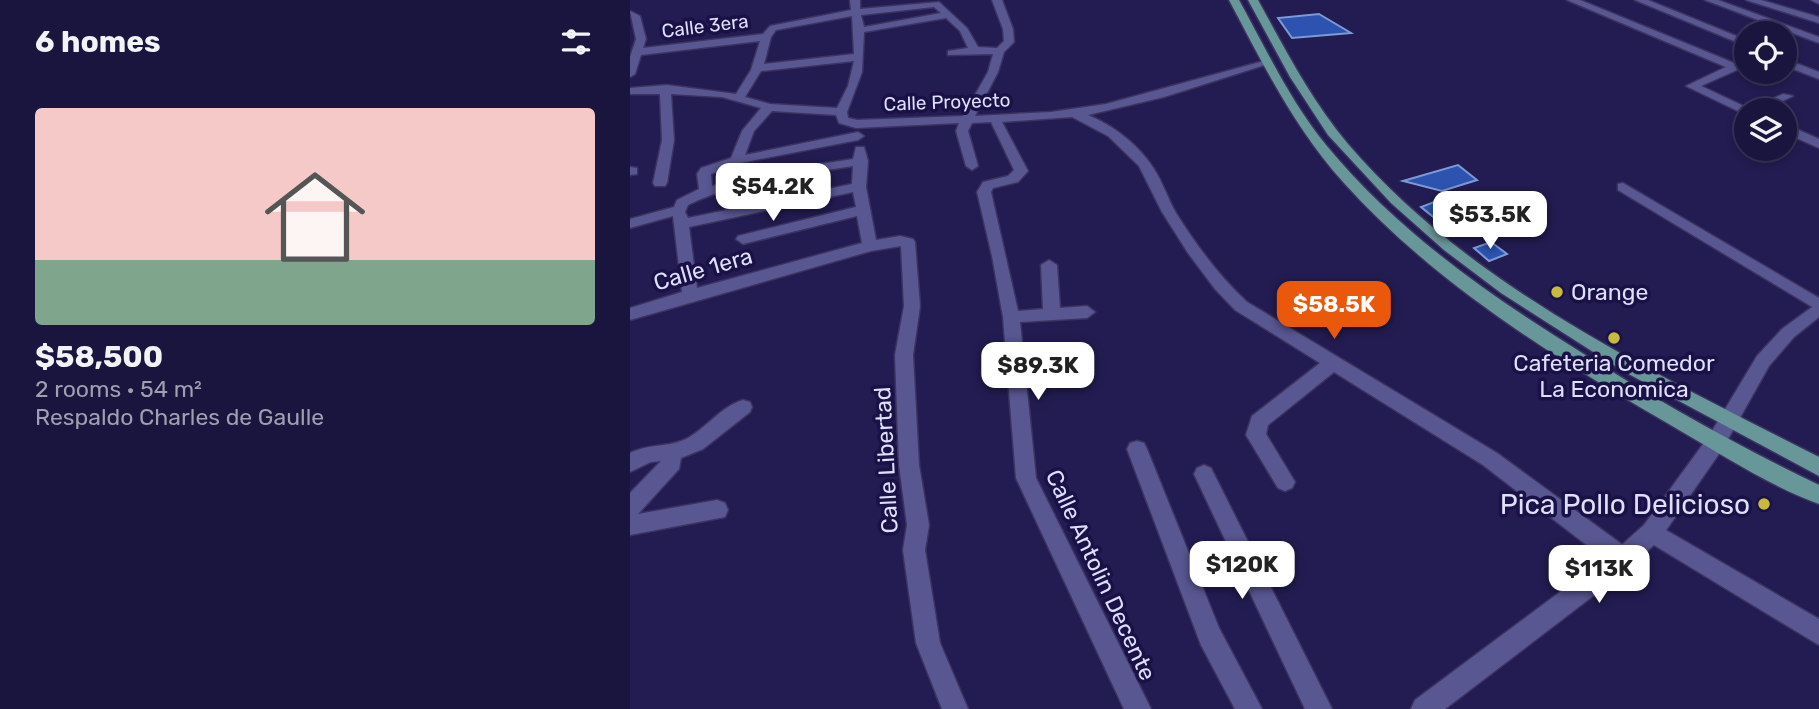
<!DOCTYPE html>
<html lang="en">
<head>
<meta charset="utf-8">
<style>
  :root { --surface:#1a153e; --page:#231e45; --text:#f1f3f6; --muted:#9f9fb0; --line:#383458; --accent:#ea580c }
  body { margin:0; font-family:Rubik,sans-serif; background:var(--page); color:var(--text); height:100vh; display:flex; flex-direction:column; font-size:26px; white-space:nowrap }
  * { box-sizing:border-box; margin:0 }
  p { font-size:23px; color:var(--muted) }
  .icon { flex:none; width:38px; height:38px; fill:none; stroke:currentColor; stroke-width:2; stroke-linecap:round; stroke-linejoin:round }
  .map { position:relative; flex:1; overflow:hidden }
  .details { display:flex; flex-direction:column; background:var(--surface); width:630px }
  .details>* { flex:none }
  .tools { position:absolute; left:1104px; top:21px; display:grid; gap:14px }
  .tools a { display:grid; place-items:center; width:63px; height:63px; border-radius:50%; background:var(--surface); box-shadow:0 4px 10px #0003,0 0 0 2px var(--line); font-size:35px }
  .price { position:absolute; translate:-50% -60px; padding:0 16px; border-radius:14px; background:#fff; color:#222; font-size:23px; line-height:46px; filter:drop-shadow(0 2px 4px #0008) }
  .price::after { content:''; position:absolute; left:50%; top:42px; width:21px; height:16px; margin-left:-10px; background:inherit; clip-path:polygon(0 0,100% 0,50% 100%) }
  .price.active { background:var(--accent); color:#fff }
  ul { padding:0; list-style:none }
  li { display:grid; align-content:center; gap:14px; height:371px; padding:0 35px }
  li+li { border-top:2px solid var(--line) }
  li span { display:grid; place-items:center; height:217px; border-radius:7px; color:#555 }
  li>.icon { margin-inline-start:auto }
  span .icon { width:126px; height:126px; fill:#fffc; stroke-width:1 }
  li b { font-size:30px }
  h2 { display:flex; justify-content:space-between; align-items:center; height:84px; padding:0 35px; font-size:30px }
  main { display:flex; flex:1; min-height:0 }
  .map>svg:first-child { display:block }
  .building { fill:#2c53b0; stroke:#7e9ad6; stroke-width:2 }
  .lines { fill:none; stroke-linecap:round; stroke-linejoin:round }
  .street-casing { stroke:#3d3360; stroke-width:3 }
  .secondary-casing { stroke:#3d3360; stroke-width:3 }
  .primary-casing { stroke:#3d3360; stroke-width:3 }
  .street { fill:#595792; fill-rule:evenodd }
  .secondary { fill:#595792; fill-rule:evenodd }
  .primary { fill:#689799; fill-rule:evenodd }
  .poi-dot { fill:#c7bb3c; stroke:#1a1146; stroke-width:2.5 }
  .labels { text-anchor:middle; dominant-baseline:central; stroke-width:7; stroke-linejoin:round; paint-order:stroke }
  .far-street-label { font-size:19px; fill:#dedffa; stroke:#1a1146 }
  .street-label { font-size:23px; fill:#dedffa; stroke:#1a1146 }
  .poi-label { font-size:23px; fill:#dedffa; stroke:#1a1146; text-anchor:start }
  .near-poi-label { font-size:28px; fill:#dedffa; stroke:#1a1146; text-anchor:end }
</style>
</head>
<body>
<main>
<section class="details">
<h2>6 homes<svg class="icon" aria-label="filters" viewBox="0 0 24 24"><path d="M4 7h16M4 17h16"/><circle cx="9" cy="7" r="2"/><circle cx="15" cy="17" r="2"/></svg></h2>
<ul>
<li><span style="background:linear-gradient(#f6c9c9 70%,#7fa58c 0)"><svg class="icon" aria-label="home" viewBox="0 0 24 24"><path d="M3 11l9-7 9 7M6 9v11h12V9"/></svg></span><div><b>$58,500</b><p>2 rooms · 54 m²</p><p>Respaldo Charles de Gaulle</p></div></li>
</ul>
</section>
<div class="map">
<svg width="1189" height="709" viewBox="0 0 1189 709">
  <rect width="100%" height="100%" fill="#231c52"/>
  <g class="building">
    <polygon points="689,14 721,33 662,38 648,18"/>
    <polygon points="828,165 847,180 812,191 773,181"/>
    <polygon points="825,194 842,206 807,220 791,207"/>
    <polygon points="861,242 877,254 859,261 844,248"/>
  </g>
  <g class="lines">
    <defs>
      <g id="street">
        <path d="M220,0h10v9l79,-7 28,26 11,19 19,1 7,-7 -1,-12 -11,-29h10l11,29 1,13 -10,10 -6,20 -23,44 76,-4 55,-8 165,-45v4l-107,34 -76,18c26,11 51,30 66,54 9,14 14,30 22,44 20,32 43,63 71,89l250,151 134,98 3,8 -3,8 -8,3 -8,-3 -132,-102 -149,-93 -66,53 -2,9 29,48 -3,6 -7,3 -7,-3 -32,-53 6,-19 68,-53 -85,-53 -20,-21 -27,-36 -26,-41 -23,-46 -31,-30 -36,-19 -70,5 26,49 -10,11 -25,6 -2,4 27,119 25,-2 -2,-44 8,-5 8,5 3,43 27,-2 8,6 -8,6 -67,4 16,156 115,231h-27l-108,-231 -13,-161 -11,-61 -15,-64 6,-10 25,-6 6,-6 -23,-48 -19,1 -4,8 10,35 -6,4 -6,-4 -10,-35 3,-8 -103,5 -17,-5 -3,-8 -64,-4 -18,20 -9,24 113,-23 6,4 -6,4 -118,23 -29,11 1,12 70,-16 71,-11 3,-12h8l4,14 -2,26 10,53 24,-4 13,3 2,3 5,64 -7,49 6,110 10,60 -4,25 15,93 28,66h-26l-26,-66 -13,-93 4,-25 -8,-60 -4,-110 9,-49 -3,-60 -30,5 -241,69v-12l52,-16 -9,-76 -43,12v-9l44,-12 3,-7 22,-11 -2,-15 4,-6 30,-10 11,-27 19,-23 -39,-11 -51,-3 3,46 -7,43 -2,3h-10l-2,-3 9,-43 -2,-46h-30v-6l37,-3 69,9 15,-24 9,-29 -119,14 -6,19 -5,3v-20l6,-18 -6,-28 10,5 6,23 -3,9 120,-14 7,-8 81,-16zM304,7l7,6 -77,14 -3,-12zM222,16l2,38 -90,10 7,-27 5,-7zM316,18l14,13 8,17 -20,3v4l45,-1 -5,18 -25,44 -106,4 -9,-2 -1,-6 15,-40 2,-40zM224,61l-6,25 -11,22 -67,-4 -25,-7 16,-26zM223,166l-1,18 -164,34 -3,-6 3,-7c50,-25 110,-30 165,-39zM223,192l3,15 -118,29 -2,3 7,5 114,-28 5,27 -165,45 -8,-61z"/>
        <polygon points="937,0 950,0 1104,63 1116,59 1116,66 1071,86 1120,109 1153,94 1163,96 1134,110 1116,110 1116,114 1112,113 1056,86 1096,67"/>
        <polygon points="1005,0 1018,0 1116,40 1116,46"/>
        <polygon points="1075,0 1088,0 1189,37 1189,43"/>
        <polygon points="1116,0 1131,0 1189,17 1189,23"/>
        <polygon points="1181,0 1189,0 1189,4"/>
        <polygon points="1155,59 1189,72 1189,79 1155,66"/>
        <polygon points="1155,124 1189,139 1189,148 1155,133"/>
        <polygon points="0,167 7,168 7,174 0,175"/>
        <polygon points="993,183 1189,298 1189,311 988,190 988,184"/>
        <path d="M113,400l7,2 2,5 -2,5 -47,37 -22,9 -2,11 -41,45 79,-14 8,3 3,7 -3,7 -95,18v-42l31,-32 -10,1 -21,10v-19c20,-10 39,-5 58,-15 19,-11 34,-32 55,-38z"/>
        <polygon points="507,441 514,443 517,449 589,628 632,709 605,709 571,645 497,449 500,443"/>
        <polygon points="574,465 581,468 702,709 675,709 564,474 567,468"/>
        <polygon points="1022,522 1189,619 1189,645 1014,539 1011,532 1014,525"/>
      </g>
      <polygon id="secondary" points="1189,302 1189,317 1164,337 1139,366 1093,448 1030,539 1001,567 815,709 781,709 785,700 985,551 1014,525 1079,436 1127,356 1152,329"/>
      <g id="primary">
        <path d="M599,0h10c27,49 51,101 87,145 70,85 160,148 253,206 77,49 157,94 240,134v19c-49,-18 -95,-48 -140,-74 -119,-69 -242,-144 -335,-247 -49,-54 -81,-119 -115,-183z"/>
        <path d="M618,0h10c27,49 53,100 90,144 121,142 308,230 471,313v19l-196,-105 -122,-78 -57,-43 -53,-47 -63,-68 -38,-58z"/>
      </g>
    </defs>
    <use href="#street" class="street-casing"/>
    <use href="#secondary" class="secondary-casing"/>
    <use href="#primary" class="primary-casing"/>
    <use href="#street" class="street"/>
    <use href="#secondary" class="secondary"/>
    <use href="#primary" class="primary"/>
  </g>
  <g class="poi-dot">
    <circle cx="927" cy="292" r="7"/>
    <circle cx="984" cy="338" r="7"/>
    <circle cx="1134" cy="504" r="7"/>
  </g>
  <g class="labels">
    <g class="far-street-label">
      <text transform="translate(75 26) rotate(-7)">Calle 3era</text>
      <text transform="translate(317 102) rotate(-2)">Calle Proyecto</text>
    </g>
    <g class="street-label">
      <text transform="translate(73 269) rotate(-16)">Calle 1era</text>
      <text transform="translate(256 460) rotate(-93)">Calle Libertad</text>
      <text transform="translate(471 575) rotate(65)">Calle Antolin Decente</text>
    </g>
    <g class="poi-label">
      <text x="941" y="292">Orange</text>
      <text x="984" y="363" text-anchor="middle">Cafeteria Comedor<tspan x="984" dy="26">La Economica</tspan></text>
    </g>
    <g class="near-poi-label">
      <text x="1120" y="504">Pica Pollo Delicioso</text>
    </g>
  </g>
</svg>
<div class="tools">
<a><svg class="icon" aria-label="locate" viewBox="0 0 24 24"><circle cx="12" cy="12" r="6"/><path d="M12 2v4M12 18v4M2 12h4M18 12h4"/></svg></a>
<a><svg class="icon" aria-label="layers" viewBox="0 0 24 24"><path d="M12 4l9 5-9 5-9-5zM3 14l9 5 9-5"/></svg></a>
</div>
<b class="price" style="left:143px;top:223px">$54.2K</b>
<b class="price" style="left:860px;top:251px">$53.5K</b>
<b class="price active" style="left:704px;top:341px">$58.5K</b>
<b class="price" style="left:408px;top:402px">$89.3K</b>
<b class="price" style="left:612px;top:601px">$120K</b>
<b class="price" style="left:969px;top:605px">$113K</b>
</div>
</main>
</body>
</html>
